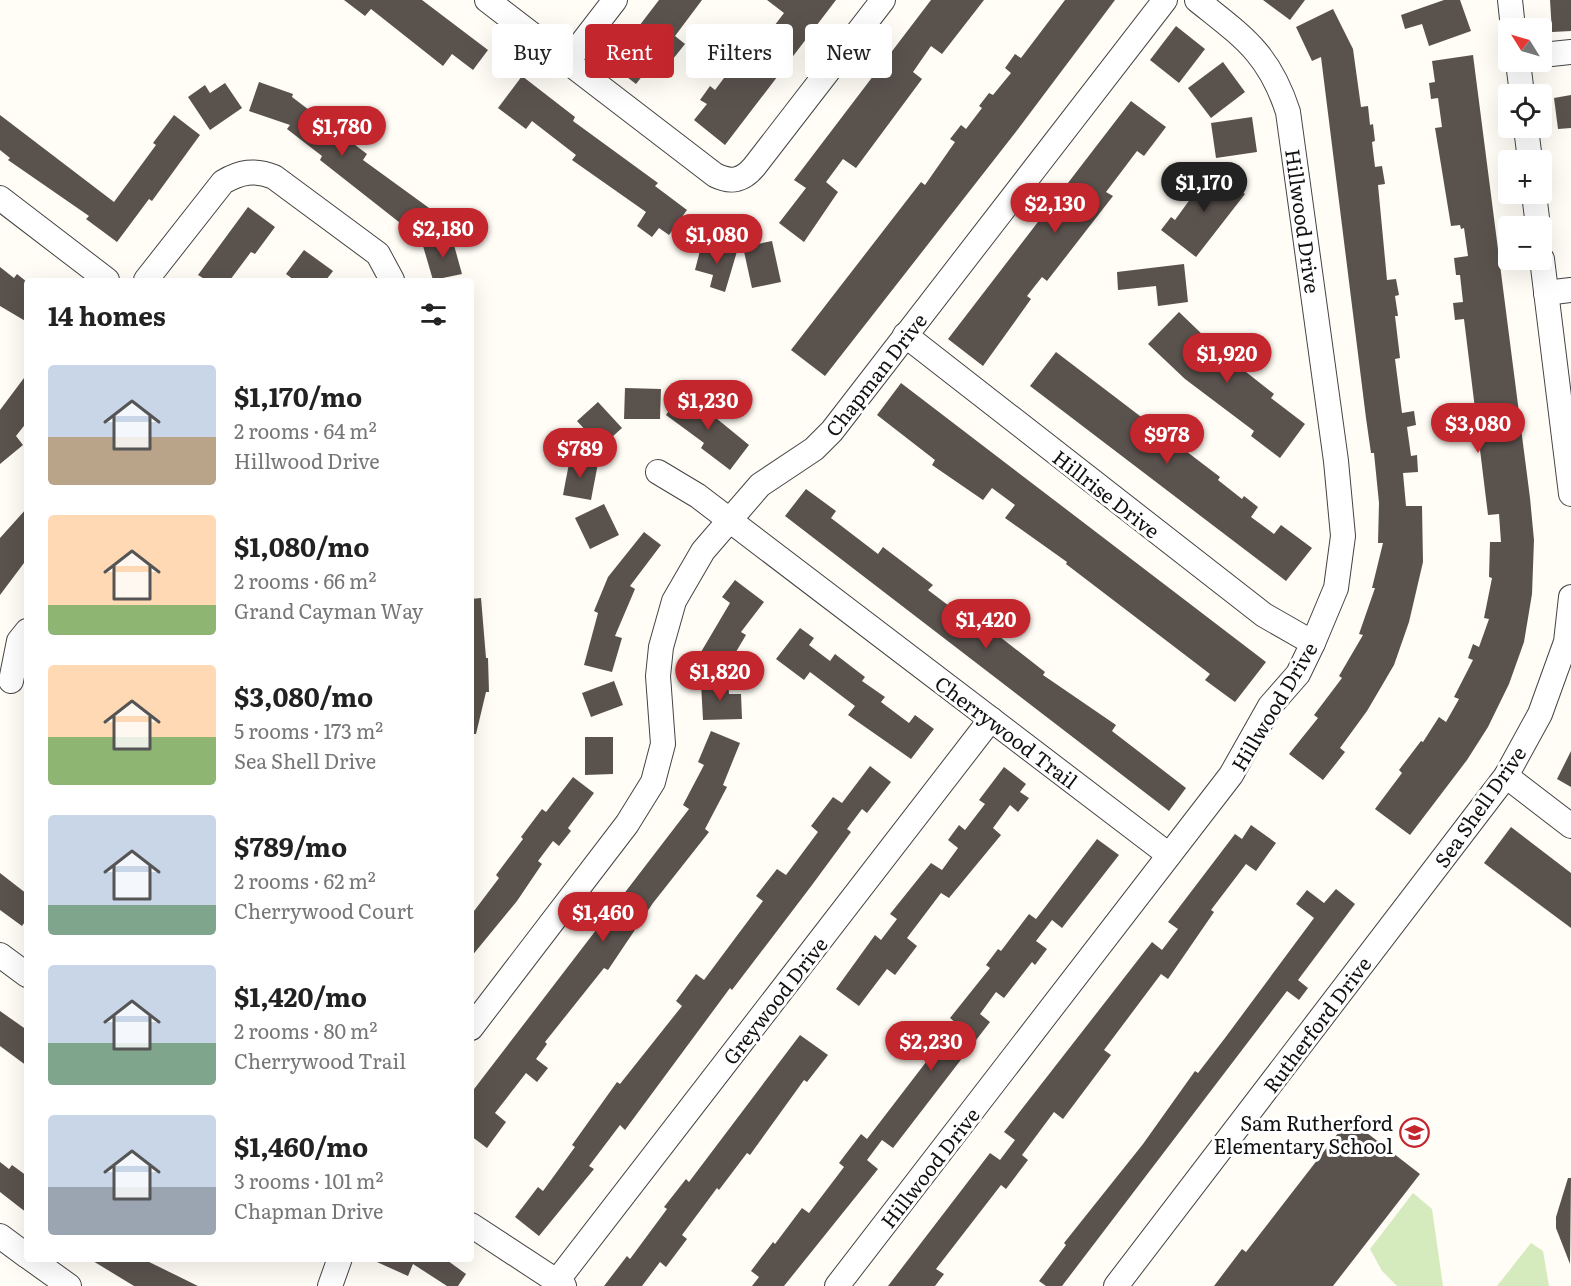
<!DOCTYPE html>
<html lang="en">
<head>
<meta charset="utf-8">
<style>
  :root { --surface:#fff; --page:#f2f2f2; --text:#222; --muted:#767676; --accent:#c4262e }
  body { margin:0; font-family:Literata,serif; background:var(--page); color:var(--text); height:100vh; display:flex; flex-direction:column; font-size:22px; white-space:nowrap }
  * { box-sizing:border-box; margin:0 }
  p { font-size:20px; color:var(--muted) }
  .icon { flex:none; width:33px; height:33px; fill:none; stroke:currentColor; stroke-width:2; stroke-linecap:round; stroke-linejoin:round }
  .map { position:relative; flex:1; overflow:hidden }
  .panel { position:absolute; left:24px; top:278px; width:450px; height:984px; display:flex; flex-direction:column; background:var(--surface); border-radius:6px; box-shadow:0 6px 24px #0002 }
  .panel>* { flex:none }
  .guide { position:absolute; left:492px; top:24px; width:570px; height:54px; display:flex; gap:12px }
  .needle { width:39px; rotate:307deg }
  .controls { position:absolute; left:1498px; top:18px; display:grid; gap:12px }
  .controls a { display:grid; place-items:center; width:54px; height:54px; border-radius:6px; background:var(--surface); box-shadow:0 6px 24px #0002; font-size:30px }
  .price { position:absolute; translate:-50% -51px; padding:0 14px; border-radius:21px; background:var(--accent); color:#fff; font-size:20px; line-height:39px; filter:drop-shadow(0 2px 3px #0008) }
  .price::after { content:''; position:absolute; left:50%; top:36px; width:18px; height:14px; margin-left:-9px; background:inherit; clip-path:polygon(0 0,100% 0,50% 100%) }
  .price.current { background:#222; color:#fff }
  ul { padding:0; list-style:none }
  li { display:flex; align-items:center; gap:18px; height:150px; padding:0 24px }
  li span { display:grid; place-items:center; flex:none; width:168px; height:120px; border-radius:6px; color:#555 }
  li>.icon { margin-inline-start:auto }
  span .icon { width:72px; height:72px; fill:#fffc; stroke-width:1 }
  li b { font-size:26px }
  h2 { display:flex; justify-content:space-between; align-items:center; height:72px; padding:0 24px; font-size:26px }
  .chip { padding:0 21px; border-radius:6px; background:var(--surface); box-shadow:0 6px 24px #0002; font-size:21px; line-height:54px }
  .chip.current { background:var(--accent); color:#fff }
  .map>svg:first-child { display:block }
  .green { fill:#d5ebbd }
  .building { fill:#5a524d }
  .lines { fill:none; stroke-linecap:round; stroke-linejoin:round }
  .minor-casing { stroke:#444; stroke-width:26 }
  .minor { stroke:#fff; stroke-width:24 }
  .labels { text-anchor:middle; dominant-baseline:central; stroke-width:6; stroke-linejoin:round; paint-order:stroke }
  .street-label { font-size:20px; fill:#111; stroke:#fff }
  .poi-label { font-size:20px; fill:#111; stroke:#fff; text-anchor:end }
</style>
</head>
<body>
<div class="map">
<svg width="1571" height="1286" viewBox="0 0 1571 1286">
  <rect width="100%" height="100%" fill="#fffdf5"/>
  <g class="green">
    <polygon points="1413,1193 1432,1209 1443,1286 1397,1286 1382,1271 1370,1249"/>
    <polygon points="1531,1243 1543,1251 1549,1286 1497,1286"/>
  </g>
  <g class="building">
    <polygon points="344,0 422,0 488,50 473,70 452,54 443,66 371,9 365,16"/>
    <polygon points="659,0 702,0 675,36 685,44 661,74 650,66 636,84 610,64"/>
    <polygon points="767,0 836,0 725,145 694,120 707,104 700,100 710,86 715,90 730,70 737,75 784,13"/>
    <polygon points="931,0 984,0 942,54 931,46 913,72 922,79 856,168 843,159 826,182 838,192 804,242 779,223 806,188 794,180"/>
    <polygon points="1065,0 1115,0 1015,133 825,376 791,350 921,182 925,185 955,142 950,139 961,125 966,129 982,108 979,106 989,93 993,95 1011,73 1005,68 1015,54 1021,58"/>
    <polygon points="1263,0 1305,0 1290,20"/>
    <polygon points="1444,0 1460,0 1471,31 1429,46 1422,24 1405,29 1401,15"/>
    <polygon points="1550,0 1571,0 1571,31 1552,32"/>
    <polygon points="1333,9 1353,49 1361,107 1368,106 1370,125 1373,124 1375,141 1372,142 1375,167 1382,166 1385,184 1378,185 1387,280 1396,279 1399,295 1395,296 1398,316 1395,316 1400,358 1395,359 1402,413 1414,411 1416,425 1407,427 1411,456 1417,455 1418,472 1403,473 1406,506 1422,506 1423,562 1409,622 1394,665 1367,711 1340,748 1345,752 1323,780 1289,754 1318,718 1314,715 1342,678 1339,676 1363,635 1359,634 1375,588 1372,588 1383,543 1378,543 1379,503 1374,453 1371,453 1366,418 1321,57 1312,61 1296,27"/>
    <polygon points="1176,26 1205,49 1179,83 1150,60"/>
    <polygon points="1473,55 1530,498 1534,540 1532,594 1524,642 1509,684 1488,727 1467,760 1410,835 1375,809 1402,773 1399,770 1421,741 1423,742 1439,717 1446,722 1459,699 1454,697 1473,660 1468,658 1473,644 1479,647 1489,619 1484,618 1492,578 1489,577 1490,542 1501,542 1499,514 1488,515 1464,319 1455,320 1453,303 1463,302 1460,275 1456,275 1454,258 1468,256 1464,228 1461,229 1460,225 1451,226 1435,128 1442,127 1438,98 1431,99 1429,83 1435,82 1432,61"/>
    <polygon points="1223,62 1245,92 1211,118 1188,88"/>
    <polygon points="522,76 575,117 573,121 658,183 655,186 687,210 669,235 659,228 652,237 637,226 646,212 572,160 576,155 532,121 526,129 498,108"/>
    <polygon points="259,82 293,94 292,97 367,154 363,160 436,213 418,237 320,160 322,156 287,129 290,125 249,111"/>
    <polygon points="225,83 242,108 210,130 188,97 205,85 210,93"/>
    <polygon points="1571,95 1571,128 1558,129 1554,98"/>
    <polygon points="1131,101 1166,127 1144,156 1137,151 1106,192 1113,196 1047,281 1042,277 1027,296 1031,299 983,366 948,339"/>
    <polygon points="0,115 114,202 156,145 153,143 174,115 200,135 152,201 149,199 117,242 86,219 89,216 8,160 10,158 0,150"/>
    <polygon points="1252,117 1257,152 1216,158 1211,123"/>
    <polygon points="1212,169 1245,194 1196,257 1161,230 1171,217 1175,220"/>
    <polygon points="248,207 275,227 255,254 251,252 230,280 206,280 198,275"/>
    <polygon points="452,238 462,274 433,280 423,246"/>
    <polygon points="772,241 781,282 752,288 743,247"/>
    <polygon points="702,243 729,250 738,248 725,292 710,287 713,275 695,270"/>
    <polygon points="304,250 333,271 326,280 294,280 286,274"/>
    <polygon points="1184,264 1188,302 1158,306 1156,286 1118,290 1117,272"/>
    <polygon points="0,267 14,278 17,274 27,282 27,322 0,306"/>
    <polygon points="1179,312 1205,337 1203,338 1274,394 1271,398 1305,424 1280,458 1251,436 1254,431 1185,379 1148,344"/>
    <polygon points="1056,352 1220,477 1218,480 1242,499 1244,496 1258,507 1251,517 1274,534 1281,525 1312,548 1286,581 1030,386"/>
    <polygon points="27,374 27,422 16,436 23,445 0,464 0,410"/>
    <polygon points="901,383 1266,662 1235,702 1205,680 1210,674 1066,564 1067,562 1005,518 1015,505 992,488 983,500 932,465 935,460 877,415"/>
    <polygon points="625,388 661,389 660,419 624,419"/>
    <polygon points="683,391 749,445 730,470 701,448 704,443 666,415"/>
    <polygon points="598,402 622,428 601,447 577,421"/>
    <polygon points="570,458 598,463 591,500 563,495"/>
    <polygon points="806,489 836,511 831,518 878,554 883,547 933,585 928,590 977,627 981,622 1045,672 1043,675 1116,725 1112,731 1186,788 1169,811 785,516"/>
    <polygon points="604,504 619,535 590,549 575,518"/>
    <polygon points="27,508 27,559 0,595 0,538"/>
    <polygon points="644,532 661,545 630,586 635,589 615,636 622,638 612,672 584,665 598,613 594,611 608,577"/>
    <polygon points="735,580 764,602 741,632 746,635 727,667 701,652 730,603 722,597"/>
    <polygon points="481,598 486,658 488,658 489,692 486,692 476,734 471,734 471,599"/>
    <polygon points="800,628 814,638 809,645 830,661 835,654 865,677 862,681 885,697 881,702 909,723 915,715 934,729 911,759 848,715 855,706 810,672 804,680 776,659"/>
    <polygon points="614,681 623,705 591,717 582,693"/>
    <polygon points="728,681 729,694 741,694 742,719 703,720 701,683"/>
    <polygon points="711,731 740,743 723,785 727,787 705,829 709,832 653,903 608,970 604,968 545,1042 547,1044 536,1059 548,1068 537,1082 526,1073 495,1113 506,1122 487,1148 471,1136 471,1093 689,809 683,805 704,765 698,762"/>
    <polygon points="585,737 613,737 613,774 585,775"/>
    <polygon points="1571,751 1571,787 1557,779"/>
    <polygon points="870,766 891,782 867,813 862,809 847,829 851,832 812,885 732,990 730,988 625,1130 620,1125 589,1166 594,1169 539,1236 515,1217 538,1187 543,1191 575,1147 572,1145 617,1082 620,1084 682,1006 676,1001 696,974 704,980 736,937 763,901 756,896 777,869 786,875 818,832 811,826 833,797 842,803"/>
    <polygon points="1004,767 1026,784 1020,792 1029,798 1018,812 1010,805 993,828 1001,835 949,898 941,893 907,938 917,946 895,975 887,969 859,1006 836,989 875,935 881,940 897,919 890,914 931,863 942,870 958,848 948,840 959,825 965,830 985,804 979,800"/>
    <polygon points="573,777 594,793 568,828 571,831 559,846 553,841 538,861 542,864 517,901 471,957 471,915 499,878 496,875 523,839 521,837 542,809 546,812"/>
    <polygon points="1251,825 1276,843 1256,871 1246,864 1211,910 1214,912 1168,979 1161,974 1104,1050 1111,1055 1063,1119 1054,1112 1022,1155 1028,1160 1006,1189 1001,1185 936,1269 944,1274 935,1286 888,1286 990,1153 1000,1160 1015,1140 1004,1132 1152,942 1162,950 1178,929 1168,922 1235,834 1242,839"/>
    <polygon points="1511,827 1571,873 1571,928 1484,863"/>
    <polygon points="1097,839 1119,855 1062,928 1052,920 1036,941 1047,949 1035,965 1032,962 1004,998 996,992 980,1014 990,1022 893,1148 882,1140 867,1160 878,1169 866,1184 784,1286 752,1286 759,1277 751,1271 773,1242 775,1244 802,1208 809,1213 844,1167 839,1163 861,1134 867,1139 956,1023 950,1018 990,968 986,965 998,949 1001,951 1029,914 1036,919"/>
    <polygon points="0,873 27,894 27,919 22,926 0,910"/>
    <polygon points="1336,889 1355,904 1298,980 1308,988 1299,1000 1287,991 1062,1286 1046,1286 1039,1281 1066,1245 1064,1243 1143,1144 1195,1071 1198,1073 1225,1038 1314,918 1296,904 1307,890 1324,903"/>
    <polygon points="0,1011 27,1030 27,1066 0,1046"/>
    <polygon points="800,1035 828,1055 807,1082 804,1080 750,1155 747,1153 719,1190 717,1188 682,1235 687,1239 666,1267 660,1262 642,1286 604,1286 627,1256 630,1259 667,1209 664,1207 686,1179 689,1182"/>
    <polygon points="1349,1119 1420,1174 1333,1286 1214,1286 1242,1249 1246,1252"/>
    <polygon points="0,1162 9,1169 12,1165 27,1176 27,1213 0,1192"/>
    <polygon points="1568,1178 1571,1178 1570,1264 1556,1228 1556,1217"/>
    <polygon points="88,1258 141,1258 198,1286 134,1286"/>
    <polygon points="368,1258 444,1258 466,1274 458,1286 447,1286 413,1264 408,1276"/>
  </g>
  <g class="lines">
    <defs>
      <g id="minor">
        <path d="M487,0l228,175c16,8 27,6 39,-8l129,-167"/>
        <polyline points="1510,0 1513,28"/>
        <polyline points="1542,55 1571,52"/>
        <polyline points="568,61 615,0"/>
        <polyline points="1518,62 1522,94"/>
        <polyline points="1526,128 1530,160"/>
        <polyline points="1534,194 1538,226"/>
        <polyline points="0,198 107,280"/>
        <polyline points="1542,259 1571,494"/>
        <path d="M146,280l77,-98c17,-10 32,-13 51,-5l104,77 14,26"/>
        <polyline points="1546,293 1571,290"/>
        <polyline points="905,335 1264,615 1313,643"/>
        <polyline points="658,472 698,496 1169,855"/>
        <polyline points="11,681 19,641 27,631"/>
        <polyline points="1506,776 1571,826"/>
        <polyline points="0,955 27,975"/>
        <polyline points="471,1028 627,824 653,782 663,744 658,676 661,647 674,601 703,551 760,485 814,449 832,431 1165,0"/>
        <polyline points="471,1225 564,1286"/>
        <polyline points="0,1236 27,1256"/>
        <polyline points="30,1258 69,1286"/>
        <polyline points="557,1281 991,719"/>
        <polyline points="330,1286 340,1258"/>
        <path d="M837,1286l394,-511 39,-69 28,-32 15,-31 23,-55 7,-52 -7,-75 -48,-349c-19,-59 -45,-75 -91,-112"/>
        <polyline points="1116,1286 1506,776 1540,714 1566,642 1571,597"/>
      </g>
    </defs>
    <use href="#minor" class="minor-casing"/>
    <use href="#minor" class="minor"/>
  </g>
  <defs>
    <symbol id="school-ring" viewBox="-11 -11 22 22"><circle r="9.5" fill="#fff" stroke="#c4262e" stroke-width="1.5"/><path d="M0-5L7-2L0 1L-7-2ZM-4 1L0 2.5L4 1V4Q0 6-4 4Z" fill="#c4262e"/></symbol>
  </defs>
  <g fill-rule="evenodd">
    <use href="#school-ring" x="1398" y="1116" width="33" height="33"/>
  </g>
  <g class="labels">
    <g class="street-label">
      <text transform="translate(1304 221) rotate(82)">Hillwood Drive</text>
      <text transform="translate(875 374) rotate(-52)">Chapman Drive</text>
      <text transform="translate(1107 493) rotate(38)">Hillrise Drive</text>
      <text transform="translate(1273 706) rotate(-59)">Hillwood Drive</text>
      <text transform="translate(1007 731) rotate(37)">Cherrywood Trail</text>
      <text transform="translate(1479 806) rotate(-55)">Sea Shell Drive</text>
      <text transform="translate(774 1000) rotate(-52)">Greywood Drive</text>
      <text transform="translate(1316 1024) rotate(-53)">Rutherford Drive</text>
      <text transform="translate(929 1167) rotate(-52)">Hillwood Drive</text>
    </g>
    <g class="poi-label">
      <text x="1393" y="1122">Sam Rutherford<tspan x="1393" dy="23">Elementary School</tspan></text>
    </g>
  </g>
</svg>
<div class="controls">
<a><svg class="needle" viewBox="-14 -14 28 28"><path d="M0-13l5 13h-10z" fill="#e53935"/><path d="M0 13l5-13h-10z" fill="#767676"/></svg></a>
<a><svg class="icon" aria-label="locate" viewBox="0 0 24 24"><circle cx="12" cy="12" r="6"/><path d="M12 2v4M12 18v4M2 12h4M18 12h4"/></svg></a>
<a>+</a>
<a>−</a>
</div>
<b class="price" style="left:342px;top:157px">$1,780</b>
<b class="price current" style="left:1204px;top:213px">$1,170</b>
<b class="price" style="left:1055px;top:234px">$2,130</b>
<b class="price" style="left:443px;top:259px">$2,180</b>
<b class="price" style="left:717px;top:265px">$1,080</b>
<b class="price" style="left:1227px;top:384px">$1,920</b>
<b class="price" style="left:708px;top:431px">$1,230</b>
<b class="price" style="left:1478px;top:454px">$3,080</b>
<b class="price" style="left:1167px;top:465px">$978</b>
<b class="price" style="left:580px;top:479px">$789</b>
<b class="price" style="left:986px;top:650px">$1,420</b>
<b class="price" style="left:720px;top:702px">$1,820</b>
<b class="price" style="left:603px;top:943px">$1,460</b>
<b class="price" style="left:931px;top:1072px">$2,230</b>
<div class="guide">
<a class="chip">Buy</a>
<a class="chip current">Rent</a>
<a class="chip">Filters</a>
<a class="chip">New</a>
</div>
<section class="panel">
<h2>14 homes<svg class="icon" aria-label="filters" viewBox="0 0 24 24"><path d="M4 7h16M4 17h16"/><circle cx="9" cy="7" r="2"/><circle cx="15" cy="17" r="2"/></svg></h2>
<ul>
<li><span style="background:linear-gradient(#c9d6e8 60%,#b9a48a 0)"><svg class="icon" aria-label="home" viewBox="0 0 24 24"><path d="M3 11l9-7 9 7M6 9v11h12V9"/></svg></span><div><b>$1,170/mo</b><p>2 rooms · 64 m²</p><p>Hillwood Drive</p></div></li>
<li><span style="background:linear-gradient(#ffd9b3 75%,#8fb573 0)"><svg class="icon" aria-label="home" viewBox="0 0 24 24"><path d="M3 11l9-7 9 7M6 9v11h12V9"/></svg></span><div><b>$1,080/mo</b><p>2 rooms · 66 m²</p><p>Grand Cayman Way</p></div></li>
<li><span style="background:linear-gradient(#ffd9b3 60%,#8fb573 0)"><svg class="icon" aria-label="home" viewBox="0 0 24 24"><path d="M3 11l9-7 9 7M6 9v11h12V9"/></svg></span><div><b>$3,080/mo</b><p>5 rooms · 173 m²</p><p>Sea Shell Drive</p></div></li>
<li><span style="background:linear-gradient(#c9d6e8 75%,#7fa58c 0)"><svg class="icon" aria-label="home" viewBox="0 0 24 24"><path d="M3 11l9-7 9 7M6 9v11h12V9"/></svg></span><div><b>$789/mo</b><p>2 rooms · 62 m²</p><p>Cherrywood Court</p></div></li>
<li><span style="background:linear-gradient(#c9d6e8 65%,#7fa58c 0)"><svg class="icon" aria-label="home" viewBox="0 0 24 24"><path d="M3 11l9-7 9 7M6 9v11h12V9"/></svg></span><div><b>$1,420/mo</b><p>2 rooms · 80 m²</p><p>Cherrywood Trail</p></div></li>
<li><span style="background:linear-gradient(#c9d6e8 60%,#9aa5b1 0)"><svg class="icon" aria-label="home" viewBox="0 0 24 24"><path d="M3 11l9-7 9 7M6 9v11h12V9"/></svg></span><div><b>$1,460/mo</b><p>3 rooms · 101 m²</p><p>Chapman Drive</p></div></li>
</ul>
</section>
</div>
</body>
</html>
